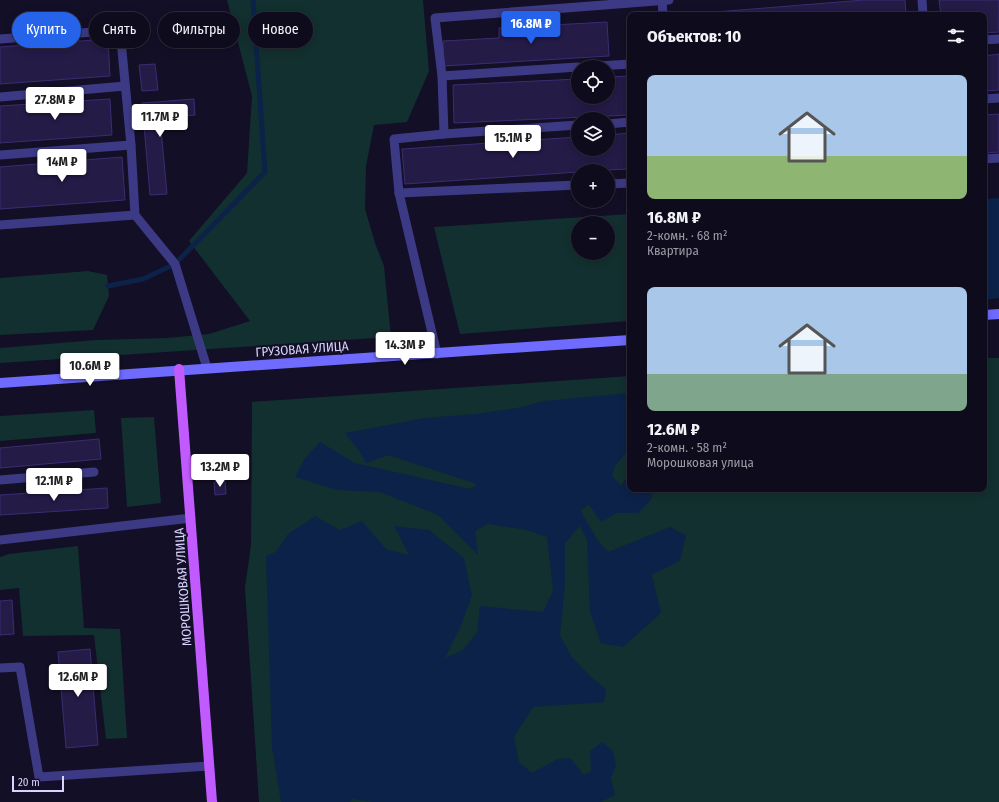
<!DOCTYPE html>
<html lang="ru">
<head>
<meta charset="utf-8">
<style>
  :root { --surface:#0e0b1c; --page:#171425; --text:#f1f3f6; --muted:#9b9ba3; --line:#2e2b3b; --accent:#2563eb }
  body { margin:0; font-family:"Fira Sans Condensed",sans-serif; background:var(--page); color:var(--text); height:100vh; display:flex; flex-direction:column; font-size:15px; white-space:nowrap }
  * { box-sizing:border-box; margin:0 }
  p { font-size:13px; color:var(--muted) }
  .icon { flex:none; width:22px; height:22px; fill:none; stroke:currentColor; stroke-width:2; stroke-linecap:round; stroke-linejoin:round }
  .map { position:relative; flex:1; overflow:hidden }
  .sheet { position:absolute; left:627px; top:12px; width:360px; height:480px; display:flex; flex-direction:column; background:var(--surface); border-radius:8px; box-shadow:0 2px 10px #0003,0 0 0 1px var(--line) }
  .sheet>* { flex:none }
  .top-card { position:absolute; left:12px; top:12px; width:380px; height:36px; display:flex; gap:8px }
  .controls { position:absolute; left:571px; top:60px; display:grid; gap:8px }
  .controls a { display:grid; place-items:center; width:44px; height:44px; border-radius:50%; background:var(--surface); box-shadow:0 2px 10px #0003,0 0 0 1px var(--line); font-size:20px }
  .scale { position:absolute; left:12px; bottom:10px; width:52px; box-sizing:border-box; padding-left:4px; border:2px solid #d9d4ff; border-top:0; font-size:11px; line-height:14px; white-space:nowrap; color:#d9d4ff; -webkit-text-stroke:3px #130f26; paint-order:stroke }
  .price { position:absolute; translate:-50% -34px; padding:0 9px; border-radius:4px; background:#fff; color:#222; font-size:13px; line-height:26px; filter:drop-shadow(0 1px 2px #0008) }
  .price::after { content:''; position:absolute; left:50%; top:24px; width:12px; height:9px; margin-left:-6px; background:inherit; clip-path:polygon(0 0,100% 0,50% 100%) }
  .price.active { background:var(--accent); color:#fff }
  ul { padding:0; list-style:none }
  li { display:grid; align-content:center; gap:8px; height:212px; padding:0 20px }
  li span { display:grid; place-items:center; height:124px; border-radius:8px; color:#555 }
  li>.icon { margin-inline-start:auto }
  span .icon { width:72px; height:72px; fill:#fffc; stroke-width:1 }
  li b { font-size:17px }
  h2 { display:flex; justify-content:space-between; align-items:center; height:48px; padding:0 20px; font-size:17px }
  .chip { padding:0 14px; border-radius:18px; background:var(--surface); box-shadow:0 2px 10px #0003,0 0 0 1px var(--line); font-size:14px; line-height:36px }
  .chip.active { background:var(--accent); color:#fff }
  .map>svg:first-child { display:block }
  .green { fill:#12302f; fill-rule:evenodd }
  .water { fill:#0c2248 }
  .lines { fill:none; stroke-linecap:round; stroke-linejoin:round }
  .stream { stroke:#0c2248; stroke-width:5 }
  .building { fill:#241b47; stroke:#3b2d73 }
  .service { stroke:#3d3a85; stroke-width:9 }
  .secondary { stroke:#6f6bff; stroke-width:10 }
  .primary { stroke:#c25bff; stroke-width:10 }
  .labels { text-anchor:middle; dominant-baseline:central; stroke-width:4; stroke-linejoin:round; paint-order:stroke }
  .street-label { font-size:13px; fill:#d9d4ff; stroke:#130f26 }
</style>
</head>
<body>
<div class="map">
<svg width="999" height="802" viewBox="0 0 999 802">
  <rect width="100%" height="100%" fill="#130f26"/>
  <g class="green">
    <polygon points="227,0 423,0 429,71 407,122 374,125 366,166 365,209 375,243 384,266 391,337 0,363 0,348 96,340 167,338 209,334 250,321 189,241 247,173 252,96"/>
    <path d="M630,214v107l-170,13 -26,-107zM578,223h30v30h-30z"/>
    <polygon points="88,271 107,275 109,296 93,330 0,335 0,278"/>
    <polygon points="984,358 999,358 999,802 259,802 245,588 251,545 252,402 630,376 628,393 630,392 630,489 984,489"/>
    <polygon points="94,410 96,433 0,441 0,416"/>
    <polygon points="154,417 161,503 127,507 121,418"/>
    <polygon points="78,546 84,628 120,629 127,738 106,739 94,635 23,636 19,588 0,590 0,557 9,554"/>
  </g>
  <g class="water">
    <polygon points="999,198 999,298 984,300 984,199"/>
    <polygon points="628,393 625,408 630,407 630,448 615,466 612,476 621,486 630,472 630,489 654,489 651,500 638,513 617,513 601,522 589,505 580,510 597,539 608,552 670,527 686,535 680,561 652,575 661,613 623,647 601,643 590,612 587,540 580,526 565,543 565,584 560,636 572,657 590,676 606,689 604,702 533,707 514,737 519,762 532,773 558,759 570,758 584,775 591,771 590,751 602,742 613,751 616,766 611,778 615,795 601,802 374,802 353,799 350,802 281,802 272,747 266,556 276,552 288,534 315,516 340,530 362,521 386,549 409,555 394,526 429,530 464,558 472,595 462,623 445,658 463,650 477,632 480,606 543,612 553,591 547,537 527,530 488,524 475,531 478,555 438,515 380,492 337,490 295,477 305,458 320,442 355,463 470,489 477,484 388,455 366,463 359,451 345,433 425,418 475,414 517,408 544,401"/>
  </g>
  <g class="lines">
    <polyline class="stream" points="108,286 143,279 175,264 265,172 253,0"/>
  </g>
  <g class="building">
    <polygon points="864,0 905,0 906,15 678,15"/>
    <polygon points="939,0 999,0 999,32 984,33 984,15 941,15"/>
    <polygon points="607,22 609,56 444,66 443,41 499,38 499,28"/>
    <polygon points="108,39 110,76 0,84 0,47"/>
    <polygon points="999,54 999,90 984,91 984,56"/>
    <polygon points="155,64 158,90 142,91 139,65"/>
    <polygon points="630,76 630,115 454,123 453,85 578,79 578,97 608,97 608,77"/>
    <polygon points="110,99 112,135 0,143 0,106"/>
    <polygon points="194,99 195,115 160,118 167,194 150,195 142,103"/>
    <polygon points="999,114 999,152 984,153 984,115"/>
    <polygon points="630,133 630,169 578,171 578,172 405,184 402,149 578,137 578,149 608,149 608,135"/>
    <polygon points="122,157 125,200 0,209 0,167"/>
    <polygon points="99,439 101,459 0,468 0,448"/>
    <polygon points="225,481 226,494 215,495 214,482"/>
    <polygon points="107,488 108,508 0,515 0,495"/>
    <polygon points="12,600 14,634 0,635 0,601"/>
    <polygon points="90,649 98,745 66,748 58,652"/>
  </g>
  <g class="lines">
    <g class="service">
      <polyline points="662,0 663,15"/>
      <polyline points="922,0 923,15"/>
      <polyline points="0,39 120,30 131,145 135,215 175,264 207,368"/>
      <polyline points="984,40 999,39"/>
      <polyline points="584,67 630,64"/>
      <polyline points="442,76 435,18 669,0"/>
      <polyline points="0,97 125,86"/>
      <polyline points="984,99 999,98"/>
      <polyline points="608,124 630,122"/>
      <polyline points="444,134 442,76 578,67"/>
      <polyline points="0,155 131,145"/>
      <polyline points="984,159 999,158"/>
      <polyline points="608,184 630,183"/>
      <polyline points="399,193 578,185"/>
      <polyline points="0,225 135,215"/>
      <polyline points="437,354 399,193 394,139 444,134 578,125"/>
      <polyline points="0,480 94,472"/>
      <polyline points="0,540 191,518"/>
      <polyline points="0,668 20,667 39,777 209,766"/>
    </g>
    <g class="secondary">
      <polyline points="984,315 999,314"/>
      <path d="M0,383c210,-16 420,-28 630,-43"/>
    </g>
    <polyline class="primary" points="179,369 212,802"/>
  </g>
  <g class="labels">
    <g class="street-label">
      <text transform="translate(302 349) rotate(-4)">ГРУЗОВАЯ УЛИЦА</text>
      <text transform="translate(183 587) rotate(-94)">МОРОШКОВАЯ УЛИЦА</text>
    </g>
  </g>
</svg>
<div class="controls">
<a><svg class="icon" aria-label="locate" viewBox="0 0 24 24"><circle cx="12" cy="12" r="6"/><path d="M12 2v4M12 18v4M2 12h4M18 12h4"/></svg></a>
<a><svg class="icon" aria-label="layers" viewBox="0 0 24 24"><path d="M12 4l9 5-9 5-9-5zM3 14l9 5 9-5"/></svg></a>
<a>+</a>
<a>−</a>
</div>
<div class="scale">20 m</div>
<b class="price active" style="left:531px;top:45px">16.8M ₽</b>
<b class="price" style="left:55px;top:121px">27.8M ₽</b>
<b class="price" style="left:160px;top:138px">11.7M ₽</b>
<b class="price" style="left:513px;top:159px">15.1M ₽</b>
<b class="price" style="left:62px;top:183px">14M ₽</b>
<b class="price" style="left:405px;top:366px">14.3M ₽</b>
<b class="price" style="left:90px;top:387px">10.6M ₽</b>
<b class="price" style="left:220px;top:488px">13.2M ₽</b>
<b class="price" style="left:54px;top:502px">12.1M ₽</b>
<b class="price" style="left:78px;top:698px">12.6M ₽</b>
<div class="top-card">
<a class="chip active">Купить</a>
<a class="chip">Снять</a>
<a class="chip">Фильтры</a>
<a class="chip">Новое</a>
</div>
<section class="sheet">
<h2>Объектов: 10<svg class="icon" aria-label="filters" viewBox="0 0 24 24"><path d="M4 7h16M4 17h16"/><circle cx="9" cy="7" r="2"/><circle cx="15" cy="17" r="2"/></svg></h2>
<ul>
<li><span style="background:linear-gradient(#a9c7e8 65%,#8fb573 0)"><svg class="icon" aria-label="home" viewBox="0 0 24 24"><path d="M3 11l9-7 9 7M6 9v11h12V9"/></svg></span><div><b>16.8M ₽</b><p>2-комн. · 68 m²</p><p>Квартира</p></div></li>
<li><span style="background:linear-gradient(#a9c7e8 70%,#7fa58c 0)"><svg class="icon" aria-label="home" viewBox="0 0 24 24"><path d="M3 11l9-7 9 7M6 9v11h12V9"/></svg></span><div><b>12.6M ₽</b><p>2-комн. · 58 m²</p><p>Морошковая улица</p></div></li>
</ul>
</section>
</div>
</body>
</html>
